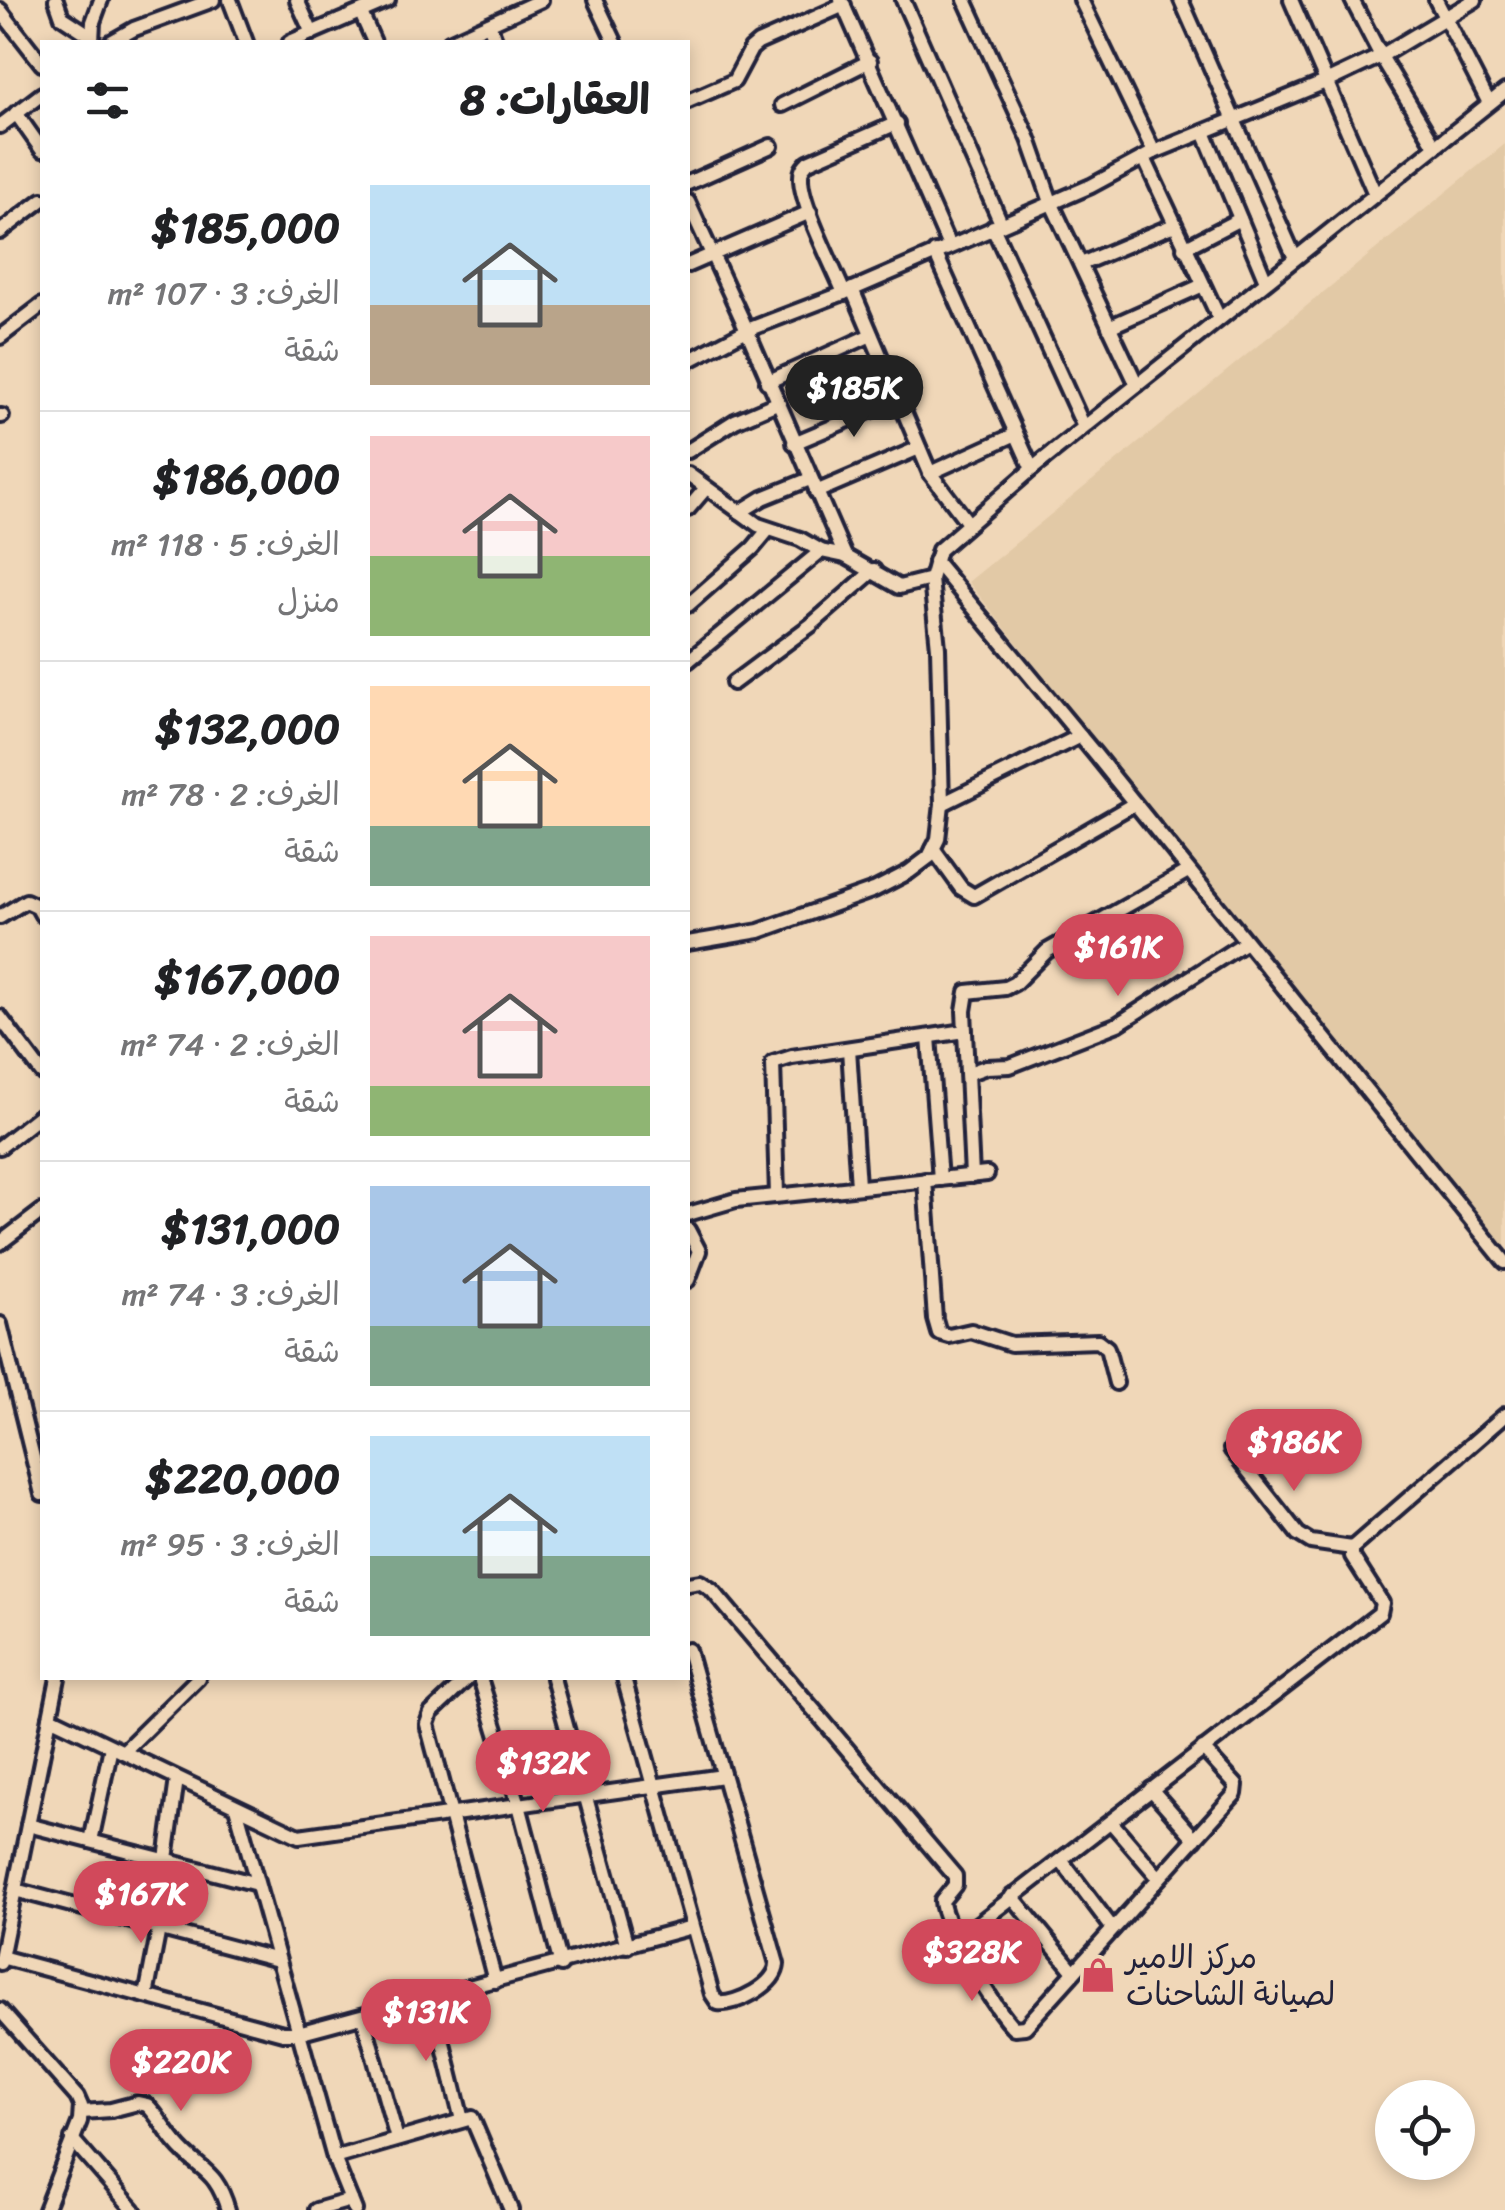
<!DOCTYPE html>
<html lang="ar">
<head>
<meta charset="utf-8">
<style>
  :root { --surface:#fff; --page:#f6f6f6; --text:#202124; --muted:#757577; --line:#e0e0e0; --accent:#d1495b }
  body { margin:0; font-family:Sriracha,"Playpen Sans Arabic",sans-serif; background:var(--page); color:var(--text); direction:rtl; height:100vh; display:flex; flex-direction:column; font-size:38px; white-space:nowrap }
  * { box-sizing:border-box; margin:0 }
  p { font-size:32px; color:var(--muted) }
  .icon { flex:none; width:55px; height:55px; fill:none; stroke:currentColor; stroke-width:2; stroke-linecap:round; stroke-linejoin:round }
  .map { position:relative; flex:1; overflow:hidden; direction:ltr }
  .sheet { position:absolute; left:40px; top:40px; width:650px; height:1640px; display:flex; flex-direction:column; background:var(--surface); border-radius:0px; box-shadow:0 5px 15px #0003; direction:rtl }
  .sheet>* { flex:none }
  .tools { position:absolute; left:1375px; top:2080px; display:grid; gap:20px }
  .tools a { display:grid; place-items:center; width:100px; height:100px; border-radius:50%; background:var(--surface); box-shadow:0 5px 15px #0003; font-size:50px }
  .price { position:absolute; translate:-50% -85px; padding:0 22px; border-radius:35px; background:var(--accent); color:#fff; font-size:32px; line-height:65px; filter:drop-shadow(0 2px 5px #0008) }
  .price::after { content:''; position:absolute; left:50%; top:60px; width:30px; height:22px; margin-left:-15px; background:inherit; clip-path:polygon(0 0,100% 0,50% 100%) }
  .price.selected { background:#222; color:#fff }
  ul { padding:0; list-style:none }
  li { display:flex; align-items:center; gap:30px; height:250px; padding:0 40px }
  li+li { border-top:2px solid var(--line) }
  li span { display:grid; place-items:center; flex:none; width:280px; height:200px; border-radius:0px; color:#555 }
  li>.icon { margin-inline-start:auto }
  span .icon { width:120px; height:120px; fill:#fffc; stroke-width:1 }
  li b { font-size:42px }
  h2 { display:flex; justify-content:space-between; align-items:center; height:120px; padding:0 40px; font-size:42px }
  .map>svg:first-child { display:block }
  .built { fill:#e2c9a6 }
  .lines { fill:none; stroke-linecap:round; stroke-linejoin:round }
  .minor-casing { stroke:#22223b; stroke-width:20 }
  .minor { stroke:#f0d7b8; stroke-width:12 }
  .labels { text-anchor:middle; dominant-baseline:central; stroke-width:8; stroke-linejoin:round; paint-order:stroke }
  .poi-label { font-size:32px; fill:#22223b; stroke:#f0d7b8; text-anchor:start }
</style>
</head>
<body>
<div class="map">
<svg width="1505" height="2210" viewBox="0 0 1505 2210">
  <rect width="100%" height="100%" fill="#f0d7b8"/>
  <filter id="ink" filterUnits="userSpaceOnUse"><feTurbulence type="fractalNoise" baseFrequency=".01" numOctaves="2"/><feDisplacementMap in="SourceGraphic" scale="20" xChannelSelector="R" yChannelSelector="G"/><feConvolveMatrix kernelMatrix="1 2 1 2 8 2 1 2 1" color-interpolation-filters="sRGB"/></filter>
  <g filter="url(#ink)">
    <polygon class="built" points="1505,144 1505,1252 968,582"/>
    <g class="lines">
      <defs>
        <g id="minor">
          <polyline points="56,0 62,17 91,36"/>
          <polyline points="230,0 246,42"/>
          <polyline points="297,0 312,33"/>
          <polyline points="595,0 615,42"/>
          <polyline points="841,0 949,246"/>
          <polyline points="903,0 1001,223"/>
          <polyline points="965,0 1029,139 1051,202 1137,385"/>
          <polyline points="1081,0 1154,152"/>
          <polyline points="1181,0 1295,258"/>
          <polyline points="1291,0 1375,194"/>
          <polyline points="1352,0 1381,56 1435,146"/>
          <polyline points="1436,0 1489,103"/>
          <polyline points="0,10 42,64"/>
          <polyline points="361,13 374,42"/>
          <polyline points="489,24 496,42"/>
          <polyline points="92,41 93,22 101,0"/>
          <polyline points="111,42 134,29 213,0"/>
          <polyline points="290,42 388,0"/>
          <polyline points="449,42 541,0"/>
          <polyline points="688,101 734,81 751,49 758,43 844,5"/>
          <polyline points="782,105 870,61"/>
          <polyline points="16,113 42,150"/>
          <polyline points="0,126 42,94"/>
          <polyline points="1204,132 1266,281"/>
          <polyline points="1144,158 1219,318"/>
          <polyline points="688,183 771,146"/>
          <polyline points="688,202 747,330 845,556"/>
          <polyline points="993,227 1084,427"/>
          <polyline points="0,232 42,200"/>
          <polyline points="1184,248 1240,219"/>
          <polyline points="935,252 1032,469"/>
          <polyline points="1081,264 1174,225"/>
          <polyline points="688,265 810,212"/>
          <polyline points="852,289 930,473 968,523"/>
          <path d="M844,293c-11,-27 -44,-90 -43,-116 0,-8 2,-9 7,-15l89,-39"/>
          <polyline points="1109,327 1203,285"/>
          <polyline points="0,337 42,305"/>
          <polyline points="688,361 747,330 844,293 1091,186 1154,152 1328,81 1381,56 1475,0"/>
          <polyline points="767,382 871,335"/>
          <polyline points="0,416 2,416"/>
          <polyline points="794,443 898,399"/>
          <polyline points="688,451 735,421 777,403"/>
          <polyline points="930,473 1016,434"/>
          <polyline points="688,474 758,525 800,539 821,551 845,556 899,587 931,579"/>
          <polyline points="816,492 919,448"/>
          <polyline points="688,509 706,488"/>
          <polyline points="740,512 763,498 810,479"/>
          <polyline points="935,561 1095,754 1505,1262"/>
          <polyline points="688,605 753,548 768,530"/>
          <polyline points="688,661 821,551"/>
          <polyline points="733,683 811,625 874,570"/>
          <polyline points="942,804 1080,736"/>
          <polyline points="933,849 961,888 974,896 1134,804"/>
          <polyline points="0,917 26,901 37,906 42,915"/>
          <polyline points="688,943 759,931 874,890 909,872 929,857 938,839 942,804 938,648 931,579 939,550 1032,469 1505,91"/>
          <polyline points="0,1017 42,1073"/>
          <polyline points="929,1037 940,1179"/>
          <polyline points="849,1049 858,1186"/>
          <polyline points="969,1073 986,1067 1010,1066 1118,1024 1246,942"/>
          <polyline points="0,1147 42,1114"/>
          <polyline points="972,1176 964,1011 967,992 1005,988 1015,983 1047,951 1188,871"/>
          <polyline points="925,1180 935,1319 939,1333 949,1336 971,1331 1011,1344 1098,1341 1107,1348 1116,1383"/>
          <polyline points="777,1195 773,1063 792,1057 965,1031"/>
          <polyline points="688,1214 736,1200 987,1174"/>
          <polyline points="688,1230 699,1251 688,1280"/>
          <polyline points="0,1243 42,1211"/>
          <polyline points="0,1324 42,1494"/>
          <polyline points="1231,1449 1298,1534 1311,1542 1352,1548"/>
          <path d="M688,1584l12,-2 12,8 243,286v9l-13,16c1,24 54,110 72,127l11,-1 210,-233 1,-9 -33,-36"/>
          <polyline points="468,1678 431,1713 427,1724 495,1981"/>
          <polyline points="480,1678 519,1805 561,1965"/>
          <polyline points="553,1678 627,1946"/>
          <path d="M624,1678l88,316 6,9c19,2 58,-18 59,-39l-89,-314"/>
          <polyline points="50,1717 299,1836 723,1776"/>
          <polyline points="123,1752 198,1678"/>
          <polyline points="1151,1789 1195,1839"/>
          <polyline points="236,1807 334,2158 355,2210"/>
          <polyline points="1111,1822 1159,1878"/>
          <polyline points="28,1825 257,1884"/>
          <polyline points="91,1841 111,1747"/>
          <polyline points="166,1859 177,1779"/>
          <polyline points="1061,1860 1113,1929"/>
          <polyline points="15,1890 278,1960"/>
          <polyline points="1012,1896 1074,1972"/>
          <polyline points="957,1940 1380,1613 1382,1603 1352,1556 1352,1548 1505,1415"/>
          <polyline points="1,1957 283,2033 298,2033 692,1927"/>
          <polyline points="0,1963 58,1678"/>
          <polyline points="146,1996 172,1861"/>
          <polyline points="432,1998 462,2120"/>
          <polyline points="0,2010 77,2097 81,2106 80,2121 45,2210"/>
          <polyline points="363,2017 397,2139"/>
          <path d="M82,2112l29,-2 27,-7 9,2c12,11 18,26 29,38 24,29 40,25 52,67"/>
          <polyline points="72,2139 134,2210"/>
          <polyline points="334,2158 472,2118 511,2210"/>
          <polyline points="316,2210 351,2200"/>
        </g>
      </defs>
      <use href="#minor" class="minor-casing"/>
      <use href="#minor" class="minor"/>
    </g>
  </g>
  <defs>
    <symbol id="shop-bare" viewBox="-9 -9 18 18"><path d="M-5-2.5h2.3a2.7 3.5 0 0 1 5.4 0H5L5.5 6h-11ZM-1.5-2.5h3a1.5 2.3 0 0 0-3 0Z" fill="#d1495b" stroke="#f0d7b8" stroke-width="2.5" paint-order="stroke"/></symbol>
  </defs>
  <g fill-rule="evenodd">
    <use href="#shop-bare" x="1073" y="1950" width="50" height="50"/>
  </g>
  <g class="labels">
    <g class="poi-label">
      <text x="1126" y="1957">مركز الامير<tspan x="1126" dy="37">لصيانة الشاحنات</tspan></text>
    </g>
  </g>
</svg>
<div class="tools">
<a><svg class="icon" aria-label="locate" viewBox="0 0 24 24"><circle cx="12" cy="12" r="6"/><path d="M12 2v4M12 18v4M2 12h4M18 12h4"/></svg></a>
</div>
<b class="price selected" style="left:854px;top:440px">$185K</b>
<b class="price" style="left:1118px;top:999px">$161K</b>
<b class="price" style="left:1294px;top:1494px">$186K</b>
<b class="price" style="left:543px;top:1815px">$132K</b>
<b class="price" style="left:141px;top:1946px">$167K</b>
<b class="price" style="left:972px;top:2004px">$328K</b>
<b class="price" style="left:426px;top:2064px">$131K</b>
<b class="price" style="left:181px;top:2114px">$220K</b>
<section class="sheet">
<h2>العقارات: 8<svg class="icon" aria-label="filters" viewBox="0 0 24 24"><path d="M4 7h16M4 17h16"/><circle cx="9" cy="7" r="2"/><circle cx="15" cy="17" r="2"/></svg></h2>
<ul>
<li><span style="background:linear-gradient(#bfe0f5 60%,#b9a48a 0)"><svg class="icon" aria-label="home" viewBox="0 0 24 24"><path d="M3 11l9-7 9 7M6 9v11h12V9"/></svg></span><div><b>$185,000</b><p>الغرف: 3 · 107 m²</p><p>شقة</p></div></li>
<li><span style="background:linear-gradient(#f6c9c9 60%,#8fb573 0)"><svg class="icon" aria-label="home" viewBox="0 0 24 24"><path d="M3 11l9-7 9 7M6 9v11h12V9"/></svg></span><div><b>$186,000</b><p>الغرف: 5 · 118 m²</p><p>منزل</p></div></li>
<li><span style="background:linear-gradient(#ffd9b3 70%,#7fa58c 0)"><svg class="icon" aria-label="home" viewBox="0 0 24 24"><path d="M3 11l9-7 9 7M6 9v11h12V9"/></svg></span><div><b>$132,000</b><p>الغرف: 2 · 78 m²</p><p>شقة</p></div></li>
<li><span style="background:linear-gradient(#f6c9c9 75%,#8fb573 0)"><svg class="icon" aria-label="home" viewBox="0 0 24 24"><path d="M3 11l9-7 9 7M6 9v11h12V9"/></svg></span><div><b>$167,000</b><p>الغرف: 2 · 74 m²</p><p>شقة</p></div></li>
<li><span style="background:linear-gradient(#a9c7e8 70%,#7fa58c 0)"><svg class="icon" aria-label="home" viewBox="0 0 24 24"><path d="M3 11l9-7 9 7M6 9v11h12V9"/></svg></span><div><b>$131,000</b><p>الغرف: 3 · 74 m²</p><p>شقة</p></div></li>
<li><span style="background:linear-gradient(#bfe0f5 60%,#7fa58c 0)"><svg class="icon" aria-label="home" viewBox="0 0 24 24"><path d="M3 11l9-7 9 7M6 9v11h12V9"/></svg></span><div><b>$220,000</b><p>الغرف: 3 · 95 m²</p><p>شقة</p></div></li>
</ul>
</section>
</div>
</body>
</html>
